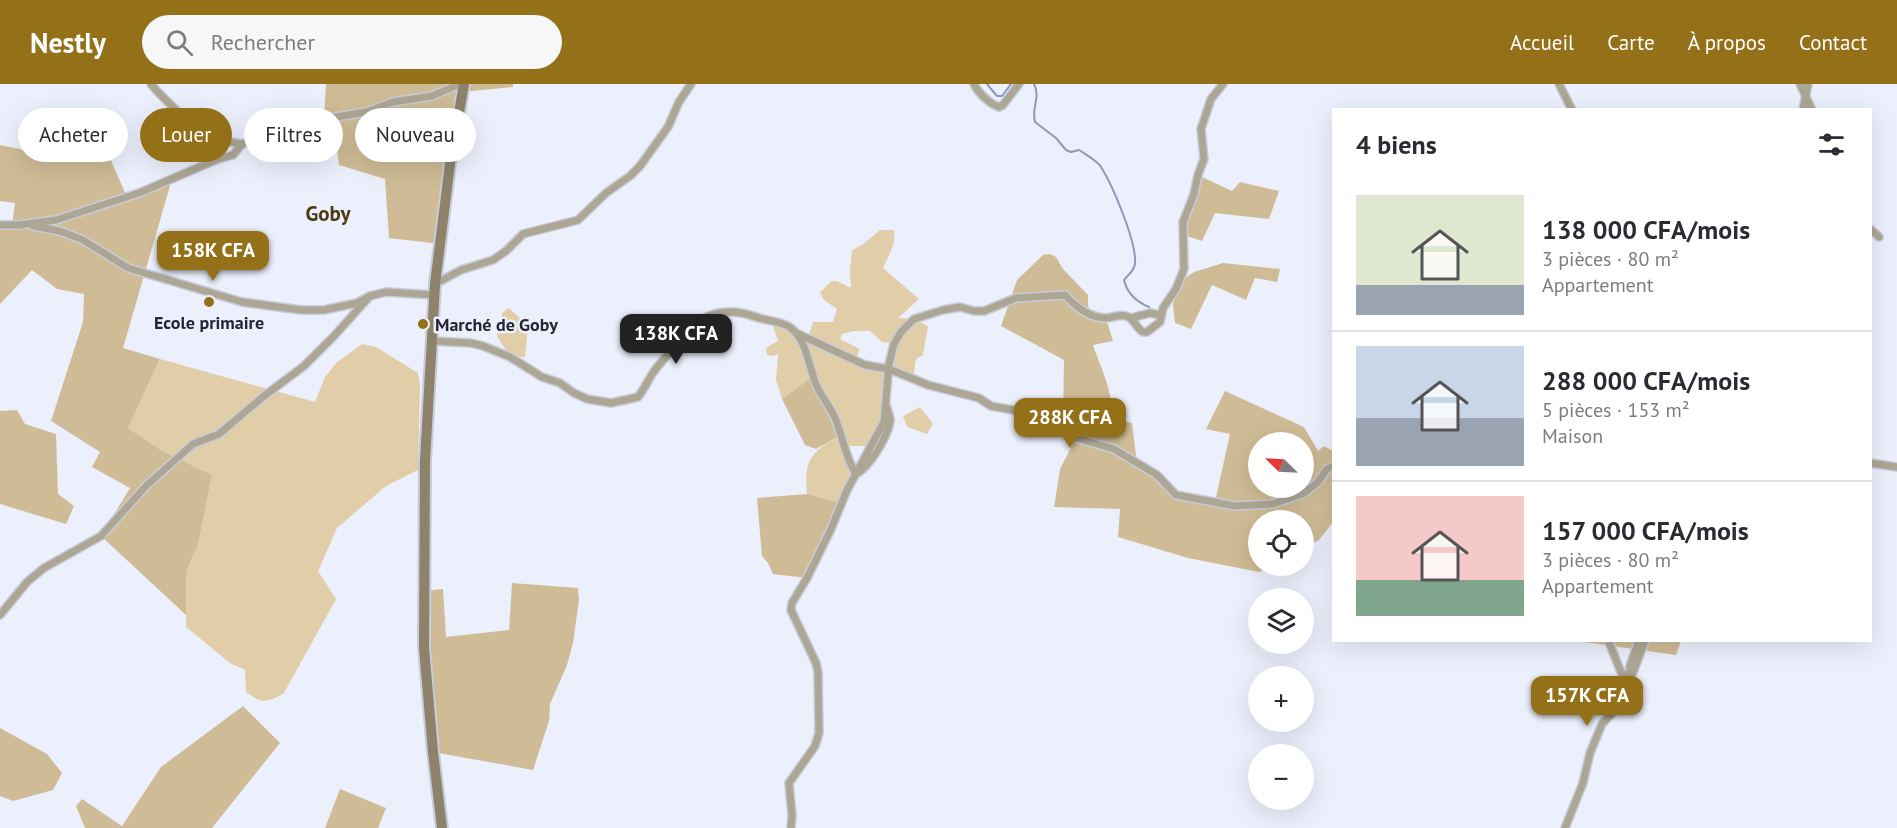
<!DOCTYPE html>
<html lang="fr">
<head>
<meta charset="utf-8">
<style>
  :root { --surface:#fff; --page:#f7f7f7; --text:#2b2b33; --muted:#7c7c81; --line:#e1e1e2; --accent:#947018 }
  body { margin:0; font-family:"PT Sans",sans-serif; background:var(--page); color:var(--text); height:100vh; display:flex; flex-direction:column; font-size:22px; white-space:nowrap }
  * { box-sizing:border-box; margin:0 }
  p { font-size:20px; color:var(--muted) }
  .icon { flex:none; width:33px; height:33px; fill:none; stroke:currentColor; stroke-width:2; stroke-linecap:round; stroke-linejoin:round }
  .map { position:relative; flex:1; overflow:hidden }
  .panel { position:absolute; left:1332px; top:24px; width:540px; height:534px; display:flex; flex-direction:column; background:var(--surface); border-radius:0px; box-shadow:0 6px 24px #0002 }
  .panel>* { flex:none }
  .guide { position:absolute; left:18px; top:24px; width:570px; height:54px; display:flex; gap:12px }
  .needle { width:39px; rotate:294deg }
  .tools { position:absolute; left:1248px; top:348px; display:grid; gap:12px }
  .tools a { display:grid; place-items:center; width:66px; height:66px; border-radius:50%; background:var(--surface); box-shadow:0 6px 24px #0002; font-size:30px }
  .price { position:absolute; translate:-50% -51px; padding:0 14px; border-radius:12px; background:var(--accent); color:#fff; font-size:20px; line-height:39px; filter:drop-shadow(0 2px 3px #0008) }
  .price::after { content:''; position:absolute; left:50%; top:36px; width:18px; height:14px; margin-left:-9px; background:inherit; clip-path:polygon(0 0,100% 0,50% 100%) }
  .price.on { background:#222; color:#fff }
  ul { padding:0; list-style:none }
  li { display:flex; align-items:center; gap:18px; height:150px; padding:0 24px }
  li+li { border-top:2px solid var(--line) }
  li span { display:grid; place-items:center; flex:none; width:168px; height:120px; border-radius:0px; color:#555 }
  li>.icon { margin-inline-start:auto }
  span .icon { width:72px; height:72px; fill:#fffc; stroke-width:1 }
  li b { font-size:26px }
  h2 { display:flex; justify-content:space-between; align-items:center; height:72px; padding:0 24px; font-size:26px }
  .tag { padding:0 21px; border-radius:27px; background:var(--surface); box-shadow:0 6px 24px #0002; font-size:21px; line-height:54px }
  .tag.on { background:var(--accent); color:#fff }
  header { display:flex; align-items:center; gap:36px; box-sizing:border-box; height:84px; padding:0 30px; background:var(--accent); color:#fff }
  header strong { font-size:28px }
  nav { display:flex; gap:33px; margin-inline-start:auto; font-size:21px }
  .search { width:420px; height:54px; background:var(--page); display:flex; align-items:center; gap:15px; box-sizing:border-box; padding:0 21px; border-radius:33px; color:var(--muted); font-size:22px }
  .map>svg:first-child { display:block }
  .green { fill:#e1cea9; fill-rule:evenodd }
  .forest { fill:#cfbc96; fill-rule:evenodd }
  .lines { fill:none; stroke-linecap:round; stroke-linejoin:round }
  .stream { stroke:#8e98bd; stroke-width:2 }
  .minor-casing { stroke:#c8ccd8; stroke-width:10 }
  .secondary-casing { stroke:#c8ccd8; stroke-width:14 }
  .minor { stroke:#aea695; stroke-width:7 }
  .secondary { stroke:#8e826a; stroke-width:10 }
  .poi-dot { fill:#947018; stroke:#ecf0fc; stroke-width:2 }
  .labels { text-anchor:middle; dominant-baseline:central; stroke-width:5; stroke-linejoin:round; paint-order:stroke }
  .poi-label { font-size:18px; font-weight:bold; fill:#242732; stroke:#ecf0fc }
  .quarter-label { font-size:21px; font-weight:bold; fill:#4c3a13; stroke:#ecf0fc }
</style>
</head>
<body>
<header>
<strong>Nestly</strong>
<div class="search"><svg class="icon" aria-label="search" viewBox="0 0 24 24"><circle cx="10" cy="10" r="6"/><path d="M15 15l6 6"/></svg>Rechercher</div>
<nav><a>Accueil</a><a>Carte</a><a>À propos</a><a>Contact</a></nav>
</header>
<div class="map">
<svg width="1897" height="744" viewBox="0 0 1897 744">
  <rect width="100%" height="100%" fill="#ecf0fc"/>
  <g class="green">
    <path d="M880,146h14c2,14 -5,25 -11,38l36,31 -21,19 16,1 14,7 -5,29 -7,4 -3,20 -22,-7 -6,40 -13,34h-26l10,28 -15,29 -34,-9c-3,-36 4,-42 34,-59l-28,-59 -31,23 -6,-19 2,-26 -4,2 -7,-1 -1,-7 12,-7 -6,-18 17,-1v5l19,11 5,-16h20l4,-13 -14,-10 -3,-7 12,-11h5l14,7 -1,-17 2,-21 10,-5zM854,247h16l12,11 10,1 -5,24 -22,-4 -9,-5 4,-9 -20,-10 2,-5z"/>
    <polygon points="509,224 528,242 525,273 510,273 497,252 502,229"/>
    <path d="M362,260l14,3 42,26 2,13 -2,84 -32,16 -49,42 -19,43 18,28 -52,94c-17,10 -22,11 -38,-1l-1,-22 -15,-7 -44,-36v-55l12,-27 14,-70 -51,-25 -33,-22 32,-69 155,43 10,-25 11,-14z"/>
    <polygon points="920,323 933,340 927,350 907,343 903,332"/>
  </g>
  <g class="forest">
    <polygon points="326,0 513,0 513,3 462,8 440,160 389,154 385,95 339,81 336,56 323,50"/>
    <polygon points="42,27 111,47 106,65 127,113 172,95 123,264 160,275 128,344 161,366 212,391 198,461 186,488 186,531 101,452 130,404 92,383 100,368 51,337 83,238 84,210 57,205 32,186 0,220 0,141 12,141 15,119 0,117 0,61 29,67"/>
    <polygon points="1198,91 1232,107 1240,98 1279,107 1269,135 1215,129 1202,157 1184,151 1183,138"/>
    <path d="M1050,170l6,3 7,12 25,26v11l4,8 14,4 7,23 -20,4c8,24 21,47 18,73l21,5 5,40 20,12 15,17 43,10 15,-68 -24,-5 19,-38 79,36 14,24 6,-5 9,5v71l-14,18 -15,8v-28h-46v46h14l-13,6 -71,-14 -70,-21 2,-28 -66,-2 6,-38 16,-31 -13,-18 1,-60 -63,-34 16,-46 26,-25zM1258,358h46v46h-46z"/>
    <polygon points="1223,179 1280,185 1277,198 1255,194 1246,216 1212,201 1191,245 1175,239 1173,221 1179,198 1194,188"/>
    <polygon points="813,292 841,351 816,365 805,361 782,315"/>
    <polygon points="17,326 25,340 56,350 58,410 74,422 66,440 0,420 0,327"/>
    <polygon points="807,410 841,419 807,494 773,490 768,479 762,472 757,414"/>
    <polygon points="512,499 578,504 579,516 573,559 567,581 550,620 549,637 533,686 433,668 424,507 443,505 446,553 509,546"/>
    <polygon points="1577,557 1681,557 1676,571"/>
    <polygon points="243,622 280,659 212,744 85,744 76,722 82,715 122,742 161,683"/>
    <polygon points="0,644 47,670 62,689 53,706 13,717 0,712"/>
    <polygon points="340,705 386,724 378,744 325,744"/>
  </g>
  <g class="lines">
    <g class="stream">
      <polyline points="987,0 997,12 1002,12 1011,0"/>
      <path d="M1034,0c7,13 -3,24 1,38l21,16 10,12 5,2 8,-2c6,4 19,11 22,17 12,19 36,76 34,97 -1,7 -7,11 -11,16 3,13 13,22 25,27"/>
    </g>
    <defs>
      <g id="minor">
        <path d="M151,0c7,9 15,16 23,24 23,25 34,31 68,36"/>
        <path d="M974,0c4,9 16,20 25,23l4,-2 16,-21"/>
        <polyline points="1559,0 1572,26"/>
        <polyline points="1800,0 1812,26"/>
        <polyline points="1803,26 1808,0"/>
        <polyline points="0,141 22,141"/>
        <polyline points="19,141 56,136 139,109 218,75 233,71 242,60 270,52 284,44 300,31 310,29 330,34 366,28 393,18 432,12 460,0"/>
        <polyline points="33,142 60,147 83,156 128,184 242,218 301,226 324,226 357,219 370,212 386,208 435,211"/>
        <polyline points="1870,145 1879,153"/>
        <polyline points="435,200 461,186 493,176 506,167 523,150 578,136 606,109 630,92 640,82 668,43 679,18 691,0"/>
        <polyline points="1131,234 1150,229 1161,231"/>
        <polyline points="796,249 865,281 889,285 928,301 979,314 991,322 1019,327 1076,354 1114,365 1157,391 1176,411 1235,422 1272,420 1303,410 1318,398 1327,385 1334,382"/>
        <path d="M432,257l39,2 12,3 27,11 32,20 18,6 14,10 13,6 24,4 27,-6c7,-9 11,-19 17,-27 9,-12 37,-43 48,-51 15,-10 37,-8 53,-2 11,4 26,4 35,11 15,12 18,37 24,54 5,13 15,24 20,36 8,19 10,39 21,56 14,-7 31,-37 34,-52 1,-5 -2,-9 -3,-14"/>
        <polyline points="1870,379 1897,383"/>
        <polyline points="0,531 27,498 44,484 101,452 146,402 193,360 219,350 264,312 304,282 334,252 370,212"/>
        <polyline points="1608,556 1621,588 1629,595 1630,582 1639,556"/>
        <path d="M791,744l1,-13 -3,-32 26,-37 4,-13 -1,-61 -2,-9 -25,-53 1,-7 15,-25 24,-49 16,-39 37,-68 5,-58 5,-20 7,-12 13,-13 29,-9 17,-3 14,4h10l32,-13 49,-3c11,12 24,23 41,23 7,0 13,-4 20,-2 8,2 10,12 17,16h4l13,-10 3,-14 13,-19 8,-20 -1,-47 11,-28 4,-19 6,-16 -3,-30 10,-30 12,-15"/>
        <polyline points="1565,744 1583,699 1590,669 1602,640 1615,626 1634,586 1645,556"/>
      </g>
      <polyline id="secondary" points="442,744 433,668 424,564 425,377 435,200 450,80 464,0"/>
    </defs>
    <use href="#minor" class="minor-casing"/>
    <use href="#secondary" class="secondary-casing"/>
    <use href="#minor" class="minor"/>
    <use href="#secondary" class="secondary"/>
  </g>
  <g class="poi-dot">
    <circle cx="209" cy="218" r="6"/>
    <circle cx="423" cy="240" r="6"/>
  </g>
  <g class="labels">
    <g class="poi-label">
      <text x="209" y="238">Ecole primaire</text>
      <text x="435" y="240" text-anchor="start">Marché de Goby</text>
    </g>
    <g class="quarter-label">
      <text x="328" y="129">Goby</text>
    </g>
  </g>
</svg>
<div class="tools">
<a><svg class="needle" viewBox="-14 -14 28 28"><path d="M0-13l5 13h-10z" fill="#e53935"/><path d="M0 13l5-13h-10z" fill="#7c7c81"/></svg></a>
<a><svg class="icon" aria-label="locate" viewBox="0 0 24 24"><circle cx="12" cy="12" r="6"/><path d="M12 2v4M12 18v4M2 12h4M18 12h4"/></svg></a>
<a><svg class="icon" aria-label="layers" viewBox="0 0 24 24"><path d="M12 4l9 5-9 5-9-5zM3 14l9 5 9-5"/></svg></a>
<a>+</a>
<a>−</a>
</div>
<b class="price" style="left:213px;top:198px">158K CFA</b>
<b class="price on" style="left:676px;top:281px">138K CFA</b>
<b class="price" style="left:1070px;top:365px">288K CFA</b>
<b class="price" style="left:1587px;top:643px">157K CFA</b>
<div class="guide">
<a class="tag">Acheter</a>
<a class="tag on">Louer</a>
<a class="tag">Filtres</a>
<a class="tag">Nouveau</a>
</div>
<section class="panel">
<h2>4 biens<svg class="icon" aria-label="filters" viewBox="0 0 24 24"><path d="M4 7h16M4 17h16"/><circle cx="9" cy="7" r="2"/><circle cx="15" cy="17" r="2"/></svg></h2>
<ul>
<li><span style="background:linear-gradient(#dfe7d0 75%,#9aa5b1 0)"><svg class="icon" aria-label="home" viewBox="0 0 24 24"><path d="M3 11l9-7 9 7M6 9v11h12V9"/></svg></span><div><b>138 000 CFA/mois</b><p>3 pièces · 80 m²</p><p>Appartement</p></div></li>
<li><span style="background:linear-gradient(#c9d6e8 60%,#9aa5b1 0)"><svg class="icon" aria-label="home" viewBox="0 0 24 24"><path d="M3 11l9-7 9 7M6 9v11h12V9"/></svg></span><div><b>288 000 CFA/mois</b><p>5 pièces · 153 m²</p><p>Maison</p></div></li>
<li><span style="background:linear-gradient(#f6c9c9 70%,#7fa58c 0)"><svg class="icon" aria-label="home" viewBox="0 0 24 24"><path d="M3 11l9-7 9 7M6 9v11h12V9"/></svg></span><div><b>157 000 CFA/mois</b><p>3 pièces · 80 m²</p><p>Appartement</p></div></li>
</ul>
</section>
</div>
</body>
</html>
